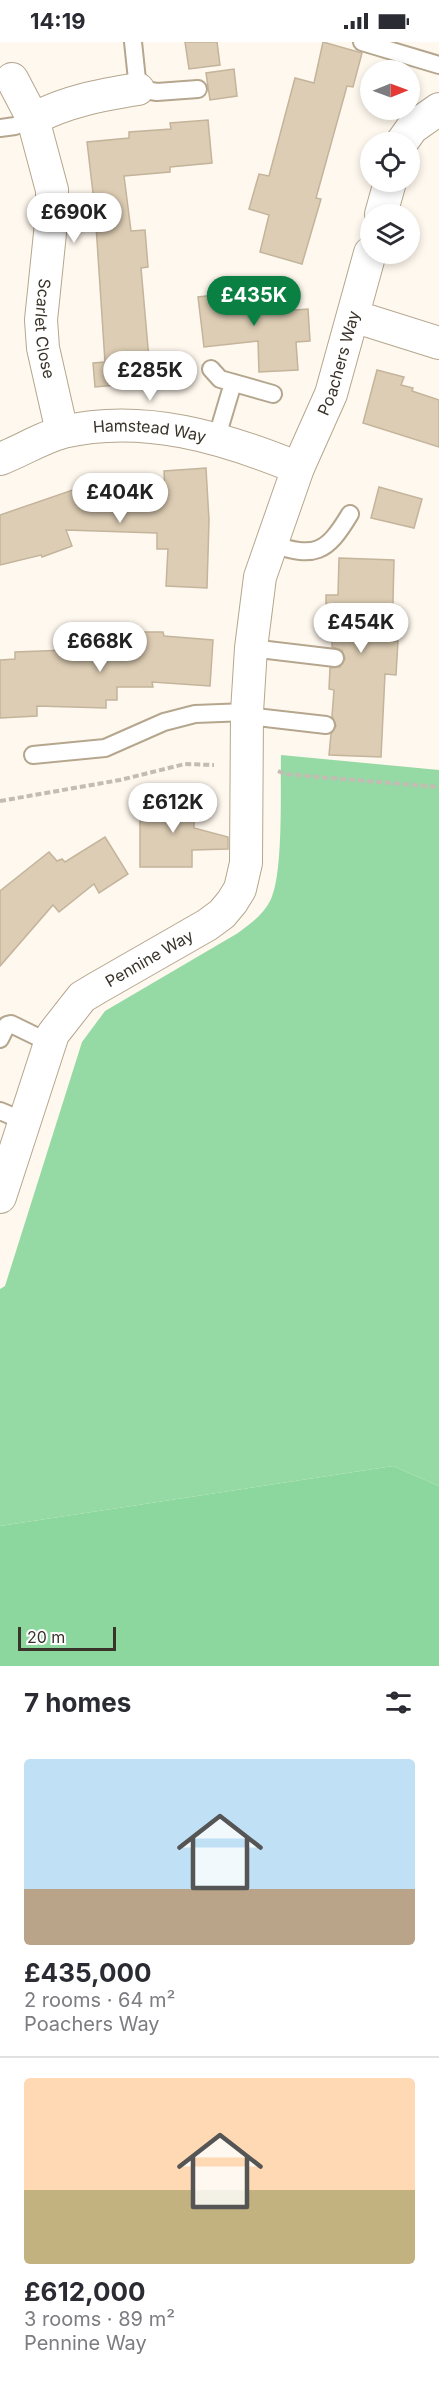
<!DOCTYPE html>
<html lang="en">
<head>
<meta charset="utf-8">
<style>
  :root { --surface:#fff; --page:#f7f7f7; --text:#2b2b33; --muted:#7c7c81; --line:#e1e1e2; --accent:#0b8043 }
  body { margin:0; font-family:Inter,sans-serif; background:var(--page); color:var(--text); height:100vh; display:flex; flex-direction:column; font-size:22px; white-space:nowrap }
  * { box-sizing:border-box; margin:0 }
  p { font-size:20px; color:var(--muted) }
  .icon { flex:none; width:33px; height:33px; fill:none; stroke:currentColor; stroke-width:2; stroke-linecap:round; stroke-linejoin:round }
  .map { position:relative; height:1624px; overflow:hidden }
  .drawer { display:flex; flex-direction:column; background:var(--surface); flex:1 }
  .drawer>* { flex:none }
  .needle { width:39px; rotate:89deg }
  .tools { position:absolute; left:360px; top:18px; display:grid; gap:12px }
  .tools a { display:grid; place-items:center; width:60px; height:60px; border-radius:50%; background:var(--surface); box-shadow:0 3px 9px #0003; font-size:30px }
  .scale { position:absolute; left:18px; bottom:15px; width:98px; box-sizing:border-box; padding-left:6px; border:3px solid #393329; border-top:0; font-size:16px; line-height:21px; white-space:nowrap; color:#393329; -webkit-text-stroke:4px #fff; paint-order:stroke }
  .price { position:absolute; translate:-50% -51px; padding:0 14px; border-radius:21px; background:#fff; color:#222; font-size:20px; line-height:39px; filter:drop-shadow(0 2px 3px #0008) }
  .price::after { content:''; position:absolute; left:50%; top:36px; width:18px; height:14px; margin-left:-9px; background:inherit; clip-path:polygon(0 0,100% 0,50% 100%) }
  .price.active { background:var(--accent); color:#fff }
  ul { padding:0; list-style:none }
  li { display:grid; align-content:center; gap:12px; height:318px; padding:0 24px }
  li+li { border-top:2px solid var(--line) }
  li span { display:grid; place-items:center; height:186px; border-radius:6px; color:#555 }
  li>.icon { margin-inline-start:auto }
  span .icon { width:108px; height:108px; fill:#fffc; stroke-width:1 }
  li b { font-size:26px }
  h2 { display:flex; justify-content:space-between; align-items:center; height:72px; padding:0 24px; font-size:26px }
  .status { display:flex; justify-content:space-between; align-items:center; height:42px; padding:0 30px; background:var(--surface); direction:ltr }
  .status svg { height:16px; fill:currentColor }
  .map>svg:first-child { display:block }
  .green { fill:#95d9a5 }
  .forest { fill:#8cd79e }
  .building { fill:#ddcdb4; stroke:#c3b49b; stroke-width:1.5 }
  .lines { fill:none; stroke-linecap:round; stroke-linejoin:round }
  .service-casing { stroke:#b5a68e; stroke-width:20 }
  .minor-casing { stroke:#b5a68e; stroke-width:34 }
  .path { stroke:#c2bcb2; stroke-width:4; stroke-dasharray:6 3; stroke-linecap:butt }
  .service { stroke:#fff; stroke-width:16 }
  .minor { stroke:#fff; stroke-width:32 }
  .labels { text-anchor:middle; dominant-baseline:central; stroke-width:6; stroke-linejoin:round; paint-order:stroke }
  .street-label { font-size:16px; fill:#393329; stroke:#fff }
</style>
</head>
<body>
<div class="status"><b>14:19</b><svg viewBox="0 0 49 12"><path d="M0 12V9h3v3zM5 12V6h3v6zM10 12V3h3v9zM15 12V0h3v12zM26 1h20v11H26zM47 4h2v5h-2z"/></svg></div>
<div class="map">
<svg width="439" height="1624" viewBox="0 0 439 1624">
  <rect width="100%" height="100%" fill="#fff8ee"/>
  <path class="green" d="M281,713l158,15v716l-46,-20 -393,60v-237l5,-3 77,-244 23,-31 133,-78c12,-9 25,-18 32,-32 14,-26 10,-113 11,-146z"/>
  <polygon class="forest" points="393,1424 439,1444 439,1624 0,1624 0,1484"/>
  <g class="building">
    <polygon points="185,0 217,0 220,23 189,27"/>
    <polygon points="323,0 362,11 353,45 347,44 316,156 321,157 302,222 260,210 269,173 249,167 259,132 269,134 295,36 314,41"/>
    <polygon points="234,27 237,54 210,58 206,31"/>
    <polygon points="208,78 212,121 170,125 170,130 124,134 131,189 145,188 148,225 141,226 151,340 95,345 93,321 105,320 95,168 87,100 129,96 129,90 171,87 170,81"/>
    <polygon points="251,238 256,271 308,267 310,299 296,300 298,328 259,330 258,299 204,305 198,255 224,252 224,254 228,240"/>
    <polygon points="377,328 404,335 401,343 413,346 412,349 439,358 439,405 363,381"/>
    <polygon points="206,426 209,478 207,546 166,544 168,507 157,507 157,491 66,488 72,504 42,515 41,513 0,523 0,473 99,439 99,445 110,446 110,456 165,452 164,429"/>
    <polygon points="379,445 422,457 414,486 371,476"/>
    <polygon points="339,516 394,518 392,599 398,599 396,633 385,632 381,715 329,713 331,692 336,684 332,674 334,648 329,647 330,626 340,625 345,617 342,608 332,605 332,595 329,595 330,582 326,581 326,553 338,553"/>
    <polygon points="130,590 163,590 164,594 213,598 210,644 152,640 153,645 117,645 117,658 106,658 106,666 37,664 37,674 0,676 0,618 15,617 15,610 67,608 67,613 131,614"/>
    <polygon points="140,758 194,758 194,786 228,795 228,807 192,808 192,825 140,825"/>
    <polygon points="105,795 128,832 99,851 94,842 59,870 53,863 0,924 0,849 49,810 57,819 62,817 65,820"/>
  </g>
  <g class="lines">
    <defs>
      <g id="service">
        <polyline points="133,0 138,47 157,50 198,47"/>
        <polyline points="362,0 439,23"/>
        <polyline points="0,86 15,84 33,77"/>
        <polyline points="211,327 220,337 273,352"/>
        <polyline points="216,398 233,341"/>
        <path d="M271,502c44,14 55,10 79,-30"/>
        <polyline points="251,606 335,616"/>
        <polyline points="247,674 326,683"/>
        <polyline points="33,713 105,706 164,680 195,672 247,670"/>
        <polyline points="0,997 7,983 11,982 50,1001"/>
        <polyline points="0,1069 24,1079"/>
      </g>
      <g id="minor">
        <path id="s1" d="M12,37l21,40 19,71v24l-11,106 2,28 19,84"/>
        <path d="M33,77c34,-18 68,-24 105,-30"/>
        <polyline points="402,100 412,86 439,67"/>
        <polyline points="381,172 390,140"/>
        <polyline points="353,274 439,301"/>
        <path id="s2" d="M0,417c21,-8 41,-21 63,-27 80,-19 162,6 235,36"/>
        <path id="s3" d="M0,1155l53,-163 29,-37 15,-9 110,-63 15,-11 10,-12 8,-13 6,-26 1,-151 4,-64 9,-71 38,-109 33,-74 39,-141"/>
      </g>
    </defs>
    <use href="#service" class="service-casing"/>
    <use href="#minor" class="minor-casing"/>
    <g class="path">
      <polyline points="278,729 285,732 439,745"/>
      <polyline points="0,759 120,738 185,722 214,723"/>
    </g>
    <use href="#service" class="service"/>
    <use href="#minor" class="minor"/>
  </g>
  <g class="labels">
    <g class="street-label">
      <text stroke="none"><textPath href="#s1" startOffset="258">Scarlet Close</textPath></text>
      <text stroke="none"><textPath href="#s3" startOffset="954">Poachers Way</textPath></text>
      <text stroke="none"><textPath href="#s2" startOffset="156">Hamstead Way</textPath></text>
      <text stroke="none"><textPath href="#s3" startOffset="296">Pennine Way</textPath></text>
    </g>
  </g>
</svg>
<div class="tools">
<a><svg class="needle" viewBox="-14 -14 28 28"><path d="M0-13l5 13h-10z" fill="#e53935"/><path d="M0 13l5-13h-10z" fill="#7c7c81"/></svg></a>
<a><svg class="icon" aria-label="locate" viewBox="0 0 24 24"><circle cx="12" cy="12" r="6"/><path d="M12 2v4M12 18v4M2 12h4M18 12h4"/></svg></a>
<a><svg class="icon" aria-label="layers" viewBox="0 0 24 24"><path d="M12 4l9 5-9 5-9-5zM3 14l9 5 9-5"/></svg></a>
</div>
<div class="scale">20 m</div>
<b class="price" style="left:74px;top:202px">£690K</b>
<b class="price active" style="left:254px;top:285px">£435K</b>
<b class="price" style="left:150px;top:360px">£285K</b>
<b class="price" style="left:120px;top:482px">£404K</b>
<b class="price" style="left:361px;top:612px">£454K</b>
<b class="price" style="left:100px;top:631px">£668K</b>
<b class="price" style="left:173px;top:792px">£612K</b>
</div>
<section class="drawer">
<h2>7 homes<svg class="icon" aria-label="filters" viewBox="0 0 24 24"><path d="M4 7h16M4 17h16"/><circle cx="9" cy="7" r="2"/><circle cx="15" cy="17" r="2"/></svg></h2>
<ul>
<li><span style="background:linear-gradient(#bfe0f5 70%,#b9a48a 0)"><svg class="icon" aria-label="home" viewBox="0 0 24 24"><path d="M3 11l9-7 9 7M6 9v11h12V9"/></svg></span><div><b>£435,000</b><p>2 rooms · 64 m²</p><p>Poachers Way</p></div></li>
<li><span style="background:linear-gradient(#ffd9b3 60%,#c2b280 0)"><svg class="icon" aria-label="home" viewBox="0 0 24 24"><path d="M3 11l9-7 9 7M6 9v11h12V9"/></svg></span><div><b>£612,000</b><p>3 rooms · 89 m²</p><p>Pennine Way</p></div></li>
</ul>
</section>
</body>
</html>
